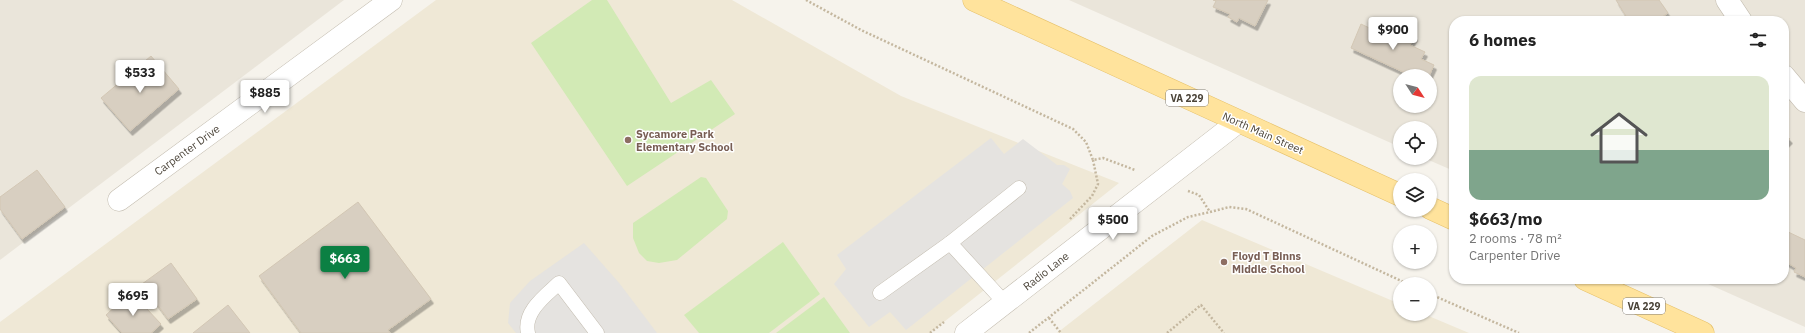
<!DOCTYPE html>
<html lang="en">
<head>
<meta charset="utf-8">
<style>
  :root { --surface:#fff; --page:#f6f6f6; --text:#222; --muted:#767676; --line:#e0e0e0; --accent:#0b8043 }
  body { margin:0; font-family:"IBM Plex Sans",sans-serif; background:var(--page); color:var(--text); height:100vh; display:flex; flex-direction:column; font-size:15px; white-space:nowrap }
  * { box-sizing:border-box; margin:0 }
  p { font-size:13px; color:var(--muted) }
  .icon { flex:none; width:22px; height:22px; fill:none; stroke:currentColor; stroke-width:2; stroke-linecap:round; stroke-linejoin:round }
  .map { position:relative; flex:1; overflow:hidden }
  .panel { position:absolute; left:1449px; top:16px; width:340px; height:268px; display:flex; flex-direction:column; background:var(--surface); border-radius:16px; box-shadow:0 1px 3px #0004 }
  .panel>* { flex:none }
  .needle { width:26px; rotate:126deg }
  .tools { position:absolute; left:1393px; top:69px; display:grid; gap:8px }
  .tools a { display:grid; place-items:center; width:44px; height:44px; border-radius:50%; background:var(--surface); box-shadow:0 1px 3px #0004; font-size:20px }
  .price { position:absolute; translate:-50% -34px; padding:0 9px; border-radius:4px; background:#fff; color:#222; font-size:13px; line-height:26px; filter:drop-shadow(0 1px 2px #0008) }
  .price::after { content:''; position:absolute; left:50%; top:24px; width:12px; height:9px; margin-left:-6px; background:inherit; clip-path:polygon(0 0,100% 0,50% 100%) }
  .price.active { background:var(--accent); color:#fff }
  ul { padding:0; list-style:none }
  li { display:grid; align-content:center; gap:8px; height:212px; padding:0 20px }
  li+li { border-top:1px solid var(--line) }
  li span { display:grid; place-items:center; height:124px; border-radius:12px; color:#555 }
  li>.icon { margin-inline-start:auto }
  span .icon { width:72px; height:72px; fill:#fffc; stroke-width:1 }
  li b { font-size:17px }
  h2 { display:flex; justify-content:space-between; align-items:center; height:48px; padding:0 20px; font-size:17px }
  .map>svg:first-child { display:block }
  .residential { fill:#eae5da; fill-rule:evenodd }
  .education { fill:#efe8d6 }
  .green { fill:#d2eab5 }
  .parking { fill:#e5e3e0 }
  .building { fill:#d8cfc1; stroke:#d3c7b4; filter:url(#shadow) }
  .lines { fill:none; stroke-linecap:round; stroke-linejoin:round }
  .service-casing { stroke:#c2bbae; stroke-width:15 }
  .minor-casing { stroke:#c2bbae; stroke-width:23 }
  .tertiary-casing { stroke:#c2bbae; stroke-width:23 }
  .primary-casing { stroke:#e6c16a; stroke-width:23 }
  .path { stroke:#c4b79f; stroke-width:2.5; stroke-dasharray:2 2; stroke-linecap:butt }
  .service { stroke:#fff; stroke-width:14 }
  .minor { stroke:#fff; stroke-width:22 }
  .tertiary { stroke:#fff; stroke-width:22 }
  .primary { stroke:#ffe39c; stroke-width:22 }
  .education-dot { fill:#8d6e63; stroke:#fff; stroke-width:1.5 }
  .labels { text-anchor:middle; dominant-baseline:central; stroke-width:3; stroke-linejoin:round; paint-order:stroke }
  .shield { fill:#fff; stroke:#817c74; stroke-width:1 }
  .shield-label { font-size:10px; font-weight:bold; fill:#4b4439 }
  .street-label { font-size:11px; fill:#4b4439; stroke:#fff }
  .education-label { font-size:11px; font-weight:bold; fill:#785e54; stroke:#fff; text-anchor:start }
</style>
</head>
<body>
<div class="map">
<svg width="1805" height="333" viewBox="0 0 1805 333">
  <defs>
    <filter id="shadow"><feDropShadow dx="2.5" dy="4.5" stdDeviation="0" flood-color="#0004"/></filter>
  </defs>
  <rect width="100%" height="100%" fill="#f6f3ec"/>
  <g class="residential">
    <polygon points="0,0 344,0 0,260"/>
    <path d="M1069,0h736v327l-108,-48h87v-258h-330v150l-30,-13h6v-30h-30v19zM1400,76h30v30h-30z"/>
  </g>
  <g class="education">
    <polygon points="436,0 732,0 901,96 1119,183 930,333 0,333 0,322"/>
    <polygon points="1202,220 1400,304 1400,314 1424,314 1469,333 1057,333"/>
  </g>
  <g class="green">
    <polygon points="592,0 607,0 671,103 711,80 735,114 627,186 531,43"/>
    <polygon points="701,177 706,178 728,211 727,219 677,260 659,263 647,261 639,253 633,238 633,223"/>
    <polygon points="783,242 820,294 769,333 699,333 684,315"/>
    <polygon points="824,297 850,333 776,333"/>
  </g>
  <g class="parking">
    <polygon points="991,138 1004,154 1023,139 1057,165 1064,165 1070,169 1062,184 1070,191 1073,198 906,330 890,312 869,327 834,284 846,269 837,255"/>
    <polygon points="584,243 620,284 657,333 516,333 508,323 510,303 530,281"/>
  </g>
  <g class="building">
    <polygon points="1213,0 1268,0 1255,26 1239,18 1237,22 1228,17 1230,14 1213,7 1216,1"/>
    <polygon points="1616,0 1659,0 1668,13 1656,21 1629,21"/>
    <polygon points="1361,24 1380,33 1382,30 1397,37 1401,29 1415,36 1410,45 1425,52 1421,59 1434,65 1429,76 1412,76 1351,48"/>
    <polygon points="151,56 179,89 130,131 101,98"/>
    <polygon points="1784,133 1790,139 1784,145"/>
    <polygon points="37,170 65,207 22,239 0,209 0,197"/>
    <polygon points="358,202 431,299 388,330 390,333 301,333 259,276"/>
    <polygon points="1784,230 1805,240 1805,277 1794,272 1796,268 1784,261"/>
    <polygon points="171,263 197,299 168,319 142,284"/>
    <polygon points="131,292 161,324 151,333 122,333 106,315"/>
    <polygon points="228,305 250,333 193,333"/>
  </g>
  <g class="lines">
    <defs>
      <g id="service">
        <polyline points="950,243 1019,188"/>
        <polyline points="880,293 950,243 1005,303"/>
        <path d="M528,333c-5,-21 17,-37 31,-50l38,50"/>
      </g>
      <g id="minor">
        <polyline points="119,200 391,0"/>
        <polyline points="966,333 1238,122"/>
      </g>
      <g id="tertiary">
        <polyline points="1727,0 1741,21"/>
        <polyline points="1784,76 1805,101"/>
      </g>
      <g id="primary">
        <polyline points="974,0 1400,195"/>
        <polyline points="1430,208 1454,219"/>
        <polyline points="1585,279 1703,333"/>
      </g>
    </defs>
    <use href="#service" class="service-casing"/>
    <use href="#minor" class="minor-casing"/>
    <use href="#tertiary" class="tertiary-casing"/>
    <use href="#primary" class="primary-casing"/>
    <g class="path">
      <polyline points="806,0 861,30 1073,129 1086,142 1093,160 1103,158 1135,170"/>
      <polyline points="1188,191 1199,195 1210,212 1229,207 1246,209 1408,284"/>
      <polyline points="1070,219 1092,196 1098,184 1093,160"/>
      <polyline points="1430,294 1519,333"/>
      <polyline points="1049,318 1061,333"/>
      <polyline points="930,333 944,322"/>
      <polyline points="1029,333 1152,236 1188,217 1210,212"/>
      <polyline points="1167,333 1201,305 1224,333"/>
    </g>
    <use href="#service" class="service"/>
    <use href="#minor" class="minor"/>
    <use href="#tertiary" class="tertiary"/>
    <use href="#primary" class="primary"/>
  </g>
  <g class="education-dot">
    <circle cx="628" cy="140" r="4"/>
    <circle cx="1224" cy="262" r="4"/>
  </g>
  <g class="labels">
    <g class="shield">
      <rect x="1166" y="90" width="42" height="16" rx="3"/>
      <rect x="1623" y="298" width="42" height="16" rx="3"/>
    </g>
    <g class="shield-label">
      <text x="1187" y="98">VA 229</text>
      <text x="1644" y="306">VA 229</text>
    </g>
    <g class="street-label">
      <text transform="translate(1263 133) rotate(24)">North Main Street</text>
      <text transform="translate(187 150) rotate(-36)">Carpenter Drive</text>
      <text transform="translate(1046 271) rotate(-38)">Radio Lane</text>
    </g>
    <g class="education-label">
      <text x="636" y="134">Sycamore Park<tspan x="636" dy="13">Elementary School</tspan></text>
      <text x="1232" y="256">Floyd T Binns<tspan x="1232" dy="13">Middle School</tspan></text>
    </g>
  </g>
</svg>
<div class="tools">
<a><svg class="needle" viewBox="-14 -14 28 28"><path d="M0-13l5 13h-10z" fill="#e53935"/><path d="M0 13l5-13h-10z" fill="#767676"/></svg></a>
<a><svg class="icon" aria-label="locate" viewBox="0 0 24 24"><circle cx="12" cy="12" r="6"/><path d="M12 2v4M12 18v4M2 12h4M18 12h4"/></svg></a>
<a><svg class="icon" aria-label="layers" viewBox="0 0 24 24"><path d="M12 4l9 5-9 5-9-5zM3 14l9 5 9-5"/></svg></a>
<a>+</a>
<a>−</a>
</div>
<b class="price" style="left:1393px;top:51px">$900</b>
<b class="price" style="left:140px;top:94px">$533</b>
<b class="price" style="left:265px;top:114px">$885</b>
<b class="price" style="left:1113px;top:241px">$500</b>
<b class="price active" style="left:345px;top:280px">$663</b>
<b class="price" style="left:133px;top:317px">$695</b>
<section class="panel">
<h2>6 homes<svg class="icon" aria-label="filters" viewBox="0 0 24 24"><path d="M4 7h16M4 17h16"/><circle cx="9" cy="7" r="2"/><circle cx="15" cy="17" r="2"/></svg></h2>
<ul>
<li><span style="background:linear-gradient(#dfe7d0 60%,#7fa58c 0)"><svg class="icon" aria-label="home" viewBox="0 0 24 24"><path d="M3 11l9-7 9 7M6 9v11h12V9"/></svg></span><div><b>$663/mo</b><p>2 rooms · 78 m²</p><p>Carpenter Drive</p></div></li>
</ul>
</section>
</div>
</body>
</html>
